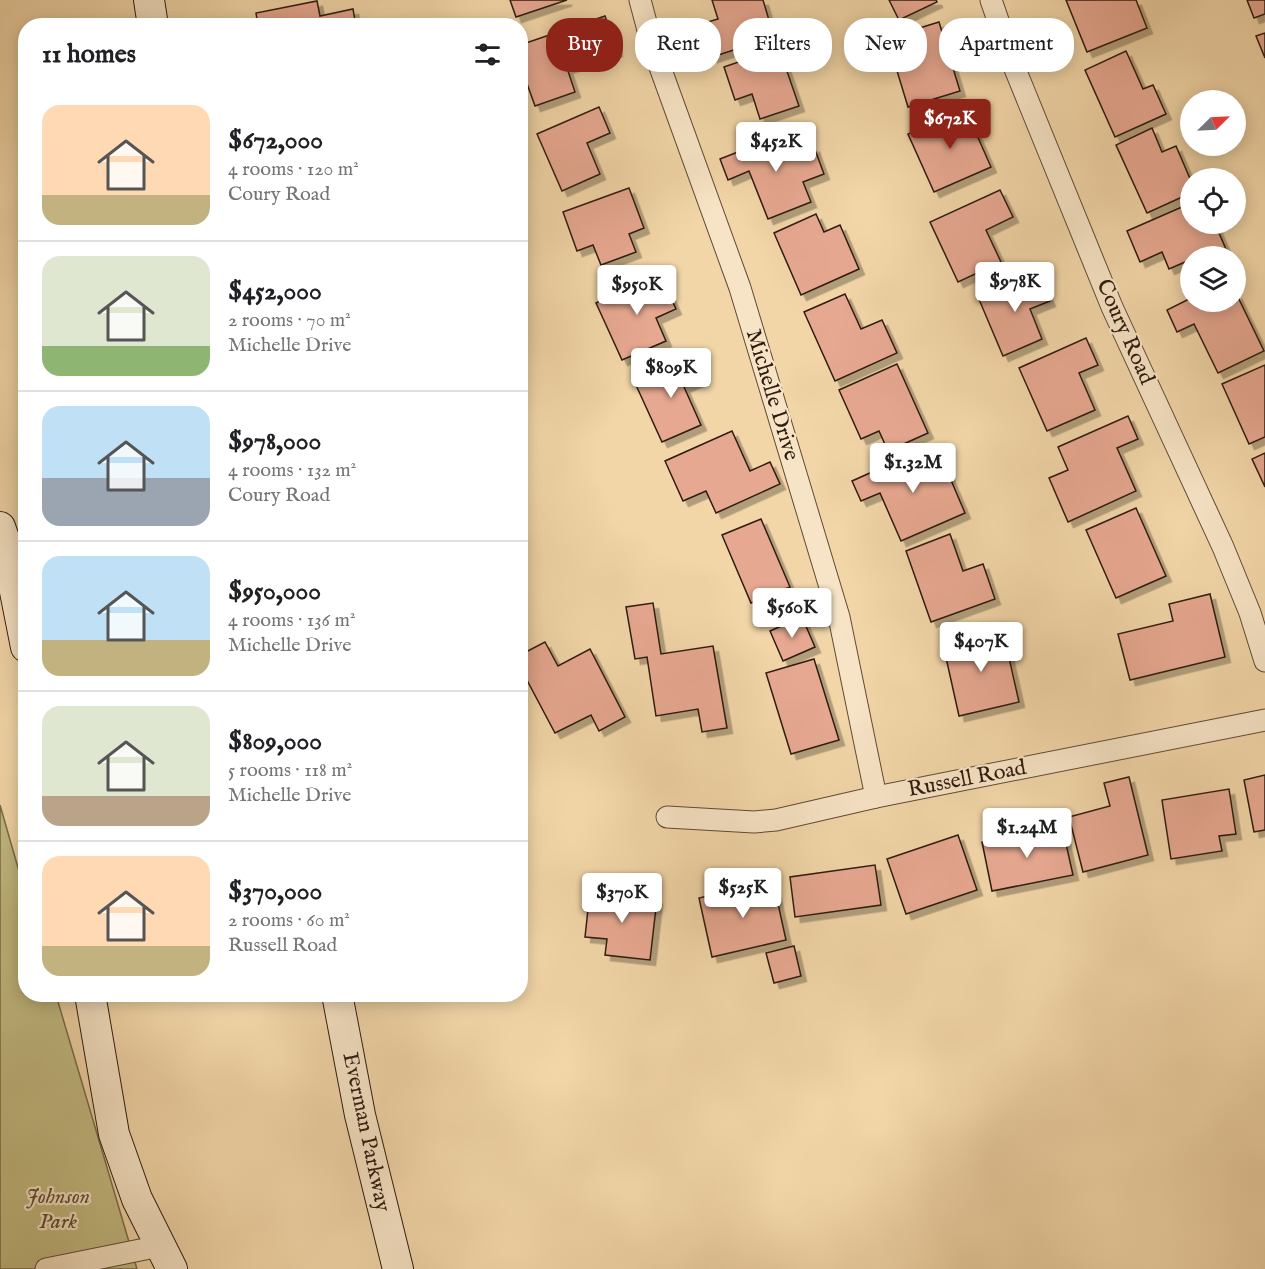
<!DOCTYPE html>
<html lang="en">
<head>
<meta charset="utf-8">
<style>
  :root { --surface:#fff; --page:#f2f2f2; --text:#202124; --muted:#757577; --line:#e0e0e0; --accent:#8f2418 }
  body { margin:0; font-family:"IM FELL English",serif; background:var(--page); color:var(--text); height:100vh; display:flex; flex-direction:column; font-size:22px; white-space:nowrap }
  * { box-sizing:border-box; margin:0 }
  p { font-size:20px; color:var(--muted) }
  .icon { flex:none; width:33px; height:33px; fill:none; stroke:currentColor; stroke-width:2; stroke-linecap:round; stroke-linejoin:round }
  .map { position:relative; flex:1; overflow:hidden }
  .side { position:absolute; left:18px; top:18px; width:510px; height:984px; display:flex; flex-direction:column; background:var(--surface); border-radius:24px; box-shadow:0 3px 15px #0003 }
  .side>* { flex:none }
  .guide { position:absolute; left:546px; top:18px; width:570px; height:54px; display:flex; gap:12px }
  .needle { width:39px; rotate:66deg }
  .controls { position:absolute; left:1180px; top:90px; display:grid; gap:12px }
  .controls a { display:grid; place-items:center; width:66px; height:66px; border-radius:50%; background:var(--surface); box-shadow:0 3px 15px #0003; font-size:30px }
  .price { position:absolute; translate:-50% -51px; padding:0 14px; border-radius:6px; background:#fff; color:#222; font-size:20px; line-height:39px; filter:drop-shadow(0 2px 3px #0008) }
  .price::after { content:''; position:absolute; left:50%; top:36px; width:18px; height:14px; margin-left:-9px; background:inherit; clip-path:polygon(0 0,100% 0,50% 100%) }
  .price.current { background:var(--accent); color:#fff }
  ul { padding:0; list-style:none }
  li { display:flex; align-items:center; gap:18px; height:150px; padding:0 24px }
  li+li { border-top:2px solid var(--line) }
  li span { display:grid; place-items:center; flex:none; width:168px; height:120px; border-radius:18px; color:#555 }
  li>.icon { margin-inline-start:auto }
  span .icon { width:72px; height:72px; fill:#fffc; stroke-width:1 }
  li b { font-size:26px }
  h2 { display:flex; justify-content:space-between; align-items:center; height:72px; padding:0 24px; font-size:26px }
  .chip { padding:0 21px; border-radius:24px; background:var(--surface); box-shadow:0 3px 15px #0003; font-size:21px; line-height:54px }
  .chip.current { background:var(--accent); color:#fff }
  .map>svg:first-child { display:block }
  .green { fill:#c3bb82; stroke:#786b49; stroke-width:1.5 }
  .building { fill:#e7a891; stroke:#2e1b10; stroke-width:1.5; filter:url(#shadow) }
  .lines { fill:none; stroke-linecap:round; stroke-linejoin:round }
  .street-casing { stroke:#5f4a36; stroke-width:23 }
  .secondary-casing { stroke:#2e1b10; stroke-width:32 }
  .street { stroke:#f7e4c6; stroke-width:21 }
  .secondary { stroke:#f7e4c6; stroke-width:30 }
  .labels { text-anchor:middle; dominant-baseline:central; stroke-width:4.5; stroke-linejoin:round; paint-order:stroke }
  .street-label { font-size:22px; fill:#2e1b10; stroke:#f7e4c6 }
  .park-label { font-size:22px; font-style:italic; fill:#5b4b32; stroke:#f7e4c6 }
</style>
</head>
<body>
<div class="map">
<svg width="1265" height="1269" viewBox="0 0 1265 1269">
  <defs>
    <filter id="shadow"><feDropShadow dx="5.5" dy="5.5" stdDeviation="0" flood-color="#0004"/></filter>
  </defs>
  <rect width="100%" height="100%" fill="#f2d6a8"/>
  <filter id="stains"><feTurbulence type="fractalNoise" baseFrequency=".00333" numOctaves="4"/><feColorMatrix values="0 0 0 0 .2 0 0 0 0 .09 0 0 0 0 .02 0 0 0 .5 -.17"/></filter>
  <radialGradient id="worn" r=".72"><stop offset=".6" stop-color="#630" stop-opacity="0"/><stop offset="1" stop-color="#630" stop-opacity=".3"/></radialGradient>
  <polygon class="green" points="0,805 25,892 26,994 56,995 137,1269 0,1269"/>
  <g class="building">
    <polygon points="510,0 567,0 516,17"/>
    <polygon points="712,0 763,0 774,37 712,57 701,24 718,19"/>
    <polygon points="889,0 936,0 937,2 899,20"/>
    <polygon points="1066,0 1136,0 1147,28 1087,52"/>
    <polygon points="1247,0 1265,0 1265,14 1254,18"/>
    <polygon points="317,1 320,16 353,9 356,26 258,26 256,13"/>
    <polygon points="605,16 617,51 567,68 575,92 535,106 520,64 520,45"/>
    <polygon points="939,22 960,91 908,107 887,38"/>
    <polygon points="1265,33 1265,58 1256,36"/>
    <polygon points="779,48 799,106 760,119 752,94 735,100 724,67"/>
    <polygon points="1126,51 1143,89 1153,85 1166,114 1115,137 1085,70"/>
    <polygon points="599,107 610,133 587,143 600,174 562,191 537,134"/>
    <polygon points="965,108 991,167 934,192 908,134"/>
    <polygon points="1152,128 1162,152 1176,146 1191,181 1191,193 1147,213 1116,145"/>
    <polygon points="784,134 793,155 814,147 824,174 803,182 811,202 768,219 749,171 728,180 720,159"/>
    <polygon points="629,188 644,228 629,234 636,252 601,265 593,245 577,251 563,212"/>
    <polygon points="1000,190 1013,217 986,230 1001,262 958,282 930,222"/>
    <polygon points="1191,203 1191,224 1215,224 1229,256 1191,256 1191,276 1185,262 1169,269 1162,252 1140,262 1127,231"/>
    <polygon points="816,214 824,232 840,225 859,269 801,295 774,233"/>
    <polygon points="1037,272 1050,301 1030,309 1042,339 1003,356 978,297"/>
    <polygon points="660,275 676,309 656,318 666,341 622,360 596,303"/>
    <polygon points="1236,293 1264,351 1218,373 1194,324 1177,332 1167,310 1191,298 1191,302 1236,302"/>
    <polygon points="845,294 861,329 882,320 897,353 835,381 804,312"/>
    <polygon points="1086,338 1098,365 1079,373 1095,410 1047,431 1019,368"/>
    <polygon points="694,357 704,378 684,387 701,425 662,442 635,383"/>
    <polygon points="897,364 928,433 888,451 879,431 861,439 839,390"/>
    <polygon points="1265,365 1265,437 1249,444 1222,384"/>
    <polygon points="1128,416 1138,439 1117,448 1136,491 1068,522 1049,478 1068,470 1058,447"/>
    <polygon points="732,431 750,471 770,462 780,484 716,513 706,491 683,501 665,461"/>
    <polygon points="917,452 923,468 942,459 965,513 901,541 880,493 861,501 852,481"/>
    <polygon points="1265,453 1265,487 1252,459"/>
    <polygon points="1136,508 1166,576 1116,598 1086,530"/>
    <polygon points="761,519 790,587 751,603 722,535"/>
    <polygon points="950,534 963,571 983,564 995,599 931,622 906,551"/>
    <polygon points="1210,594 1225,657 1130,680 1118,634 1173,621 1169,604"/>
    <polygon points="653,603 661,654 713,646 727,728 702,732 698,709 656,716 647,657 635,659 626,607"/>
    <polygon points="802,617 815,647 783,661 770,631"/>
    <polygon points="1003,631 1019,702 959,716 943,644"/>
    <polygon points="545,642 558,666 590,649 625,717 599,731 591,715 555,733 520,667 520,655"/>
    <polygon points="814,659 839,740 791,754 766,673"/>
    <polygon points="1265,775 1265,830 1254,832 1244,780"/>
    <polygon points="1129,777 1148,855 1083,872 1069,817 1110,806 1104,783"/>
    <polygon points="1229,789 1236,834 1219,836 1222,851 1171,859 1162,800"/>
    <polygon points="1062,826 1073,875 992,891 982,842"/>
    <polygon points="958,835 977,890 906,914 887,859"/>
    <polygon points="875,865 881,905 795,917 790,877"/>
    <polygon points="773,881 786,940 712,957 699,898"/>
    <polygon points="590,891 657,899 650,960 605,955 607,939 585,937"/>
    <polygon points="794,946 801,976 774,983 766,953"/>
  </g>
  <g class="lines">
    <defs>
      <g id="street">
        <polyline points="640,0 652,45 740,288 839,617 876,797"/>
        <polyline points="991,0 1013,64 1112,307 1223,547 1250,613 1265,661"/>
        <polyline points="667,817 754,822 776,820 876,797 1265,720"/>
        <polyline points="46,1269 160,1246"/>
      </g>
      <g id="secondary">
        <polyline points="149,0 153,26"/>
        <polyline points="0,527 5,541 26,647"/>
        <polyline points="90,994 114,1134 137,1199 172,1269"/>
        <polyline points="337,994 360,1115 398,1269"/>
      </g>
    </defs>
    <use href="#street" class="street-casing"/>
    <use href="#secondary" class="secondary-casing"/>
    <use href="#street" class="street"/>
    <use href="#secondary" class="secondary"/>
  </g>
  <g class="labels">
    <g class="street-label">
      <text transform="translate(1125 332) rotate(66)">Coury Road</text>
      <text transform="translate(772 395) rotate(73)">Michelle Drive</text>
      <text transform="translate(967 779) rotate(-11)">Russell Road</text>
      <text transform="translate(366 1132) rotate(78)">Everman Parkway</text>
    </g>
    <g class="park-label">
      <text x="58" y="1197">Johnson<tspan x="58" dy="25">Park</tspan></text>
    </g>
  </g>
  <rect width="100%" height="100%" filter="url(#stains)"/>
  <rect width="100%" height="100%" fill="url(#worn)"/>
</svg>
<div class="controls">
<a><svg class="needle" viewBox="-14 -14 28 28"><path d="M0-13l5 13h-10z" fill="#e53935"/><path d="M0 13l5-13h-10z" fill="#757577"/></svg></a>
<a><svg class="icon" aria-label="locate" viewBox="0 0 24 24"><circle cx="12" cy="12" r="6"/><path d="M12 2v4M12 18v4M2 12h4M18 12h4"/></svg></a>
<a><svg class="icon" aria-label="layers" viewBox="0 0 24 24"><path d="M12 4l9 5-9 5-9-5zM3 14l9 5 9-5"/></svg></a>
</div>
<b class="price current" style="left:950px;top:150px">$672K</b>
<b class="price" style="left:776px;top:173px">$452K</b>
<b class="price" style="left:1015px;top:313px">$978K</b>
<b class="price" style="left:637px;top:316px">$950K</b>
<b class="price" style="left:671px;top:399px">$809K</b>
<b class="price" style="left:913px;top:494px">$1.32M</b>
<b class="price" style="left:792px;top:639px">$560K</b>
<b class="price" style="left:981px;top:673px">$407K</b>
<b class="price" style="left:1027px;top:859px">$1.24M</b>
<b class="price" style="left:743px;top:919px">$525K</b>
<b class="price" style="left:622px;top:924px">$370K</b>
<div class="guide">
<a class="chip current">Buy</a>
<a class="chip">Rent</a>
<a class="chip">Filters</a>
<a class="chip">New</a>
<a class="chip">Apartment</a>
</div>
<section class="side">
<h2>11 homes<svg class="icon" aria-label="filters" viewBox="0 0 24 24"><path d="M4 7h16M4 17h16"/><circle cx="9" cy="7" r="2"/><circle cx="15" cy="17" r="2"/></svg></h2>
<ul>
<li><span style="background:linear-gradient(#ffd9b3 75%,#c2b280 0)"><svg class="icon" aria-label="home" viewBox="0 0 24 24"><path d="M3 11l9-7 9 7M6 9v11h12V9"/></svg></span><div><b>$672,000</b><p>4 rooms · 120 m²</p><p>Coury Road</p></div></li>
<li><span style="background:linear-gradient(#dfe7d0 75%,#8fb573 0)"><svg class="icon" aria-label="home" viewBox="0 0 24 24"><path d="M3 11l9-7 9 7M6 9v11h12V9"/></svg></span><div><b>$452,000</b><p>2 rooms · 70 m²</p><p>Michelle Drive</p></div></li>
<li><span style="background:linear-gradient(#bfe0f5 60%,#9aa5b1 0)"><svg class="icon" aria-label="home" viewBox="0 0 24 24"><path d="M3 11l9-7 9 7M6 9v11h12V9"/></svg></span><div><b>$978,000</b><p>4 rooms · 132 m²</p><p>Coury Road</p></div></li>
<li><span style="background:linear-gradient(#bfe0f5 70%,#c2b280 0)"><svg class="icon" aria-label="home" viewBox="0 0 24 24"><path d="M3 11l9-7 9 7M6 9v11h12V9"/></svg></span><div><b>$950,000</b><p>4 rooms · 136 m²</p><p>Michelle Drive</p></div></li>
<li><span style="background:linear-gradient(#dfe7d0 75%,#b9a48a 0)"><svg class="icon" aria-label="home" viewBox="0 0 24 24"><path d="M3 11l9-7 9 7M6 9v11h12V9"/></svg></span><div><b>$809,000</b><p>5 rooms · 118 m²</p><p>Michelle Drive</p></div></li>
<li><span style="background:linear-gradient(#ffd9b3 75%,#c2b280 0)"><svg class="icon" aria-label="home" viewBox="0 0 24 24"><path d="M3 11l9-7 9 7M6 9v11h12V9"/></svg></span><div><b>$370,000</b><p>2 rooms · 60 m²</p><p>Russell Road</p></div></li>
</ul>
</section>
</div>
</body>
</html>
